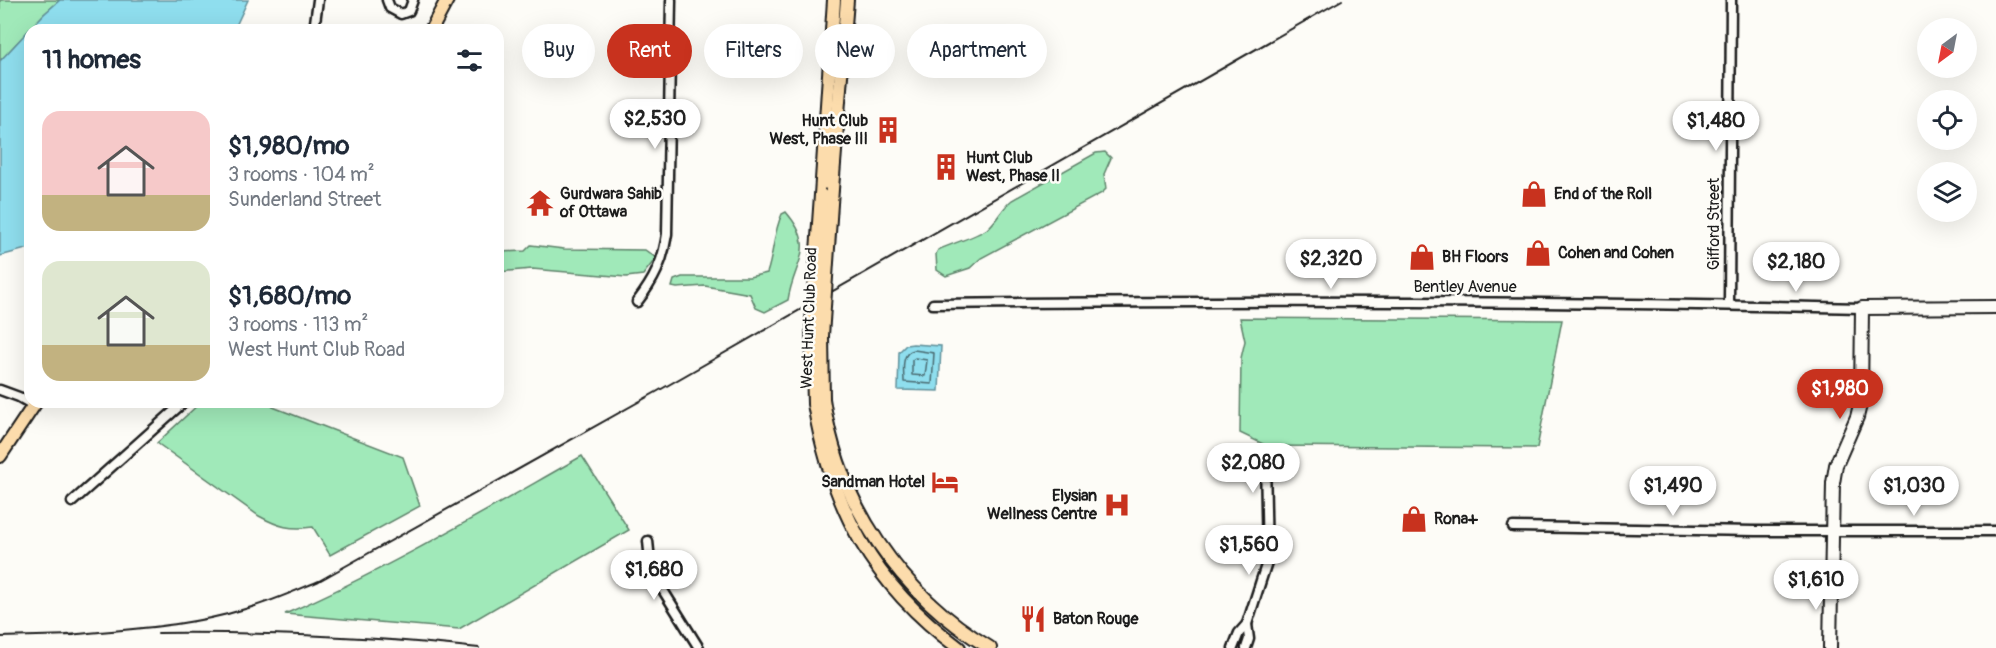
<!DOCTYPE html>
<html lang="en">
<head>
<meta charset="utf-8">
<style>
  :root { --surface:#fff; --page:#f2f2f3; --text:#1f2937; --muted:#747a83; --accent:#c8321e }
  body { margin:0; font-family:Pangolin,sans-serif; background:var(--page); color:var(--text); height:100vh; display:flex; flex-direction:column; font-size:22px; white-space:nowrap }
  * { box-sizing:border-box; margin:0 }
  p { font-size:20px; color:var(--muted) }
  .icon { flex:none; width:33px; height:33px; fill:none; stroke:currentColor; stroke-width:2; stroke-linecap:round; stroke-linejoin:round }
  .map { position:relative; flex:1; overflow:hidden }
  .sheet { position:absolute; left:24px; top:24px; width:480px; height:384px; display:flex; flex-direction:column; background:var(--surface); border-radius:18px; box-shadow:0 6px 24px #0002 }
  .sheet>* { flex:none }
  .top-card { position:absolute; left:522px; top:24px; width:570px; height:54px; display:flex; gap:12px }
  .needle { width:39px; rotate:212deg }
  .tools { position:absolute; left:1917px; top:18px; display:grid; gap:12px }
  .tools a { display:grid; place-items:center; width:60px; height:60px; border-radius:50%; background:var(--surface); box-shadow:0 6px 24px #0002; font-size:30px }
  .price { position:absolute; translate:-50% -51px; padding:0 14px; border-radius:21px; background:#fff; color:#222; font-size:20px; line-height:39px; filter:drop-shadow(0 2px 3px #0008) }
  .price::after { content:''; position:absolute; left:50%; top:36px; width:18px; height:14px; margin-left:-9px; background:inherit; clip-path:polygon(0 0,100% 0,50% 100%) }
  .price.selected { background:var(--accent); color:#fff }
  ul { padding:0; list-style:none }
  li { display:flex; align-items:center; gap:18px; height:150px; padding:0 18px }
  li span { display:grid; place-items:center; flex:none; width:168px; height:120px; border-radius:18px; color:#555 }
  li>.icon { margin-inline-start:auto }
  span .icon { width:72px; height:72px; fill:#fffc; stroke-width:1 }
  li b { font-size:26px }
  h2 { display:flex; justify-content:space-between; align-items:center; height:72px; padding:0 18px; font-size:26px }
  .pill { padding:0 21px; border-radius:27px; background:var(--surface); box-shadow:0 6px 24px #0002; font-size:21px; line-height:54px }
  .pill.selected { background:var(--accent); color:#fff }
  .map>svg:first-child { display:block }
  .green { fill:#a0e9b9; stroke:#5e826a; stroke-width:1.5 }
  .water { fill:#8fdeee; stroke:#61909a; stroke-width:1.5 }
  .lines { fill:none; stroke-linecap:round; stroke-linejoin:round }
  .shore { stroke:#4a6a70; stroke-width:1.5 }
  .street-casing { stroke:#1c1c1c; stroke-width:13 }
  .secondary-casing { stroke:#1c1c1c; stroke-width:16 }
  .primary-casing { stroke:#1c1c1c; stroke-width:16 }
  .street { stroke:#fdfcf7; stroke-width:8 }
  .secondary { stroke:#fdfcf7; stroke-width:12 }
  .primary { stroke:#fcdcac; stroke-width:12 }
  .rail { stroke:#1c1c1c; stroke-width:2 }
  .primary-bridge-casing { stroke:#1c1c1c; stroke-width:16; stroke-linecap:butt }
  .primary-bridge { stroke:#fcdcac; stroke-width:12 }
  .labels { text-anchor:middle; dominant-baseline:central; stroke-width:5; stroke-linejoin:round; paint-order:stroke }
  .poi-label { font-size:16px; font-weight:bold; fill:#1c1c1c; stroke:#fdfcf7; text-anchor:start }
  .street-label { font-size:16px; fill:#1c1c1c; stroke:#fdfcf7 }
</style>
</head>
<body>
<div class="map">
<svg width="1996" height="648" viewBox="0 0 1996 648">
  <rect width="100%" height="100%" fill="#fdfcf7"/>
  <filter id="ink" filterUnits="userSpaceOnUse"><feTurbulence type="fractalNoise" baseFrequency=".0167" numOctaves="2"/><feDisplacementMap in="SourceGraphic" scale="12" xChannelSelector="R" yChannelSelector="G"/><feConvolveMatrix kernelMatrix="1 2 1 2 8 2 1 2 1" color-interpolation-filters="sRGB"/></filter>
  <g filter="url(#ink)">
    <g class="green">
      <polygon points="0,0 60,0 44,14 0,61"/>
      <path d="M1105,152l6,6 -7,16 2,15 -4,4 -121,65 -11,10 -24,8 -9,-6 -1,-16 2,-4c15,-7 37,-13 49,-21 10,-8 15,-21 25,-29l84,-47z"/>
      <path d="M786,212c32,37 8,49 2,88l-23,12 -9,-4 -6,-14 -45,-8 -28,2 -5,-1 2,-7 8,-3h67l18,-4c7,-20 6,-40 15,-59z"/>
      <polygon points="531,245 564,249 645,250 656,258 643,275 626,277 532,269 498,272 498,252 525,251"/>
      <polygon points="1240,318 1562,320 1537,448 1267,446 1240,433 1241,358 1245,341"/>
      <path d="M201,402h67l5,5 130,50 17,49 -90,49 -17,-28c-23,3 -34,0 -54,-11l-102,-73z"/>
      <path d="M582,456l47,74 -170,99 -174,-15c103,-45 200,-103 297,-158z"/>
    </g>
    <g class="water">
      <polygon points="60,0 248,0 234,30 30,30 30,248 0,256 0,61 44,14"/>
      <polygon points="913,344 941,346 939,391 898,390 899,352 906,345"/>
    </g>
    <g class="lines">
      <g class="shore">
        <path d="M914,350l20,3 -2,31 -28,-2c0,-11 -4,-29 10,-32z"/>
        <polygon points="915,358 927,360 925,376 912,375 912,360"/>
      </g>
      <defs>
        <g id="street">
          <polyline points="387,0 390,8 401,14 409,11 413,0"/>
          <polyline points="314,30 318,0"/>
          <path d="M637,302c17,-22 26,-40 30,-68l4,-234"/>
          <path d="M933,304c309,-4 620,-3 929,4"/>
          <polyline points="1729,305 1731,0"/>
          <polyline points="0,390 19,397 33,405"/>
          <polyline points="72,502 184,402"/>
          <polyline points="1513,527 1755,531 1996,531"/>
          <polyline points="648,541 651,571 699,648"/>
          <polyline points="1233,648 1239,633 1247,624 1267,562 1265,458"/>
          <polyline points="1246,648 1249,639 1247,624"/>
        </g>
        <polyline id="secondary" points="1830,648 1833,483 1836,465 1857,417 1861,401 1862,308 1996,307"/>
        <g id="primary">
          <polyline points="431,30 447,0"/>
          <polyline points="832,189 847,0"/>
          <polyline points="821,195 834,0"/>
          <path d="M823,399c15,105 77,195 167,249"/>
          <path d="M814,404c18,104 58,180 145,244"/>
          <polyline points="0,456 36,402"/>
        </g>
      </defs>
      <use href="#street" class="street-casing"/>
      <use href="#secondary" class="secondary-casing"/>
      <use href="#primary" class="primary-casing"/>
      <use href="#street" class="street"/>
      <use href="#secondary" class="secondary"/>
      <use href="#primary" class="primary"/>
      <g class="rail">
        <path d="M158,633c108,-1 214,3 321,15"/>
        <path d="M66,635c60,-6 122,-8 179,-26 26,-7 50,-18 74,-28l339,-190 684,-391"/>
        <polyline points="0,637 74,635"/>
      </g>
      <defs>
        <g id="primary-bridge">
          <polyline points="823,399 822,336 832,189"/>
          <polyline points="814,404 812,322 821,195"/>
        </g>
      </defs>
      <use href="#primary-bridge" class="primary-bridge-casing"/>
      <use href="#primary-bridge" class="primary-bridge"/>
    </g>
  </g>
  <defs>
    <symbol id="building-bare" viewBox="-9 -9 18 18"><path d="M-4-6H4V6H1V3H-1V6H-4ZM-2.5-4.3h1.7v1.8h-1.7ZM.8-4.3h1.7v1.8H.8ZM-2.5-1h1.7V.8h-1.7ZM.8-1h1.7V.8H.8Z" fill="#c8321e" stroke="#fdfcf7" stroke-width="2.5" paint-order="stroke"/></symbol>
    <symbol id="shop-bare" viewBox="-9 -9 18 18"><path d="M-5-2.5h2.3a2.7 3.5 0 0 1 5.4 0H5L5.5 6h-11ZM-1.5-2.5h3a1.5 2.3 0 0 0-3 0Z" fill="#c8321e" stroke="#fdfcf7" stroke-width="2.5" paint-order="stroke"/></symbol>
    <symbol id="temple-bare" viewBox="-9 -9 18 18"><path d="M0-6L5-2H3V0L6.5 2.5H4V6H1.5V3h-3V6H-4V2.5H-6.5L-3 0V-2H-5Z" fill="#c8321e" stroke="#fdfcf7" stroke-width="2.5" paint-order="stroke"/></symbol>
    <symbol id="hotel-bare" viewBox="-9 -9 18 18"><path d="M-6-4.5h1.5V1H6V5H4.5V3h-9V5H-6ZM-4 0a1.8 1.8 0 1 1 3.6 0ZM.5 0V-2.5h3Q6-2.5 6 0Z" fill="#c8321e" stroke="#fdfcf7" stroke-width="2.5" paint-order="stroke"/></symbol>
    <symbol id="hospital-bare" viewBox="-9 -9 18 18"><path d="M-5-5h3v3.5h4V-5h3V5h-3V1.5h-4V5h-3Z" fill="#c8321e" stroke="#fdfcf7" stroke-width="2.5" paint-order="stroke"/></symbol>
    <symbol id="restaurant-bare" viewBox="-9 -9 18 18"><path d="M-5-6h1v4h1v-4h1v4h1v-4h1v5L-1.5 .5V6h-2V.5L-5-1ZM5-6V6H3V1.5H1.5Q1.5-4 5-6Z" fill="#c8321e" stroke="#fdfcf7" stroke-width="2.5" paint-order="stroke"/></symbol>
  </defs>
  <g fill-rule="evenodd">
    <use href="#building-bare" x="869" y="111" width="38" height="38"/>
    <use href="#building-bare" x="927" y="148" width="38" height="38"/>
    <use href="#shop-bare" x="1515" y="175" width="38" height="38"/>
    <use href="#temple-bare" x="521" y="184" width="38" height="38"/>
    <use href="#shop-bare" x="1519" y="234" width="38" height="38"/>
    <use href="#shop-bare" x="1403" y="238" width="38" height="38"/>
    <use href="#hotel-bare" x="926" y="463" width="38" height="38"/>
    <use href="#hospital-bare" x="1098" y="486" width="38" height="38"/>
    <use href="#shop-bare" x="1395" y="500" width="38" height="38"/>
    <use href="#restaurant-bare" x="1014" y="600" width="38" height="38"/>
  </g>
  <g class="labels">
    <g class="poi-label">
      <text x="868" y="121" text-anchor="end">Hunt Club<tspan x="868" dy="18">West, Phase III</tspan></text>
      <text x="966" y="158">Hunt Club<tspan x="966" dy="18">West, Phase II</tspan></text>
      <text x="560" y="194">Gurdwara Sahib<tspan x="560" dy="18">of Ottawa</tspan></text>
      <text x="1554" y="194">End of the Roll</text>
      <text x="1558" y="253">Cohen and Cohen</text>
      <text x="1442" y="257">BH Floors</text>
      <text x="925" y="482" text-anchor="end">Sandman Hotel</text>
      <text x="1097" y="496" text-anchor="end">Elysian<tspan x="1097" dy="18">Wellness Centre</tspan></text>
      <text x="1434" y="519">Rona+</text>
      <text x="1053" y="619">Baton Rouge</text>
    </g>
    <g class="street-label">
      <text transform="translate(1714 224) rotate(-90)">Gifford Street</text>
      <text x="1465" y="287">Bentley Avenue</text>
      <text transform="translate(809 318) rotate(-88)">West Hunt Club Road</text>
    </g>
  </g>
</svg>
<div class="tools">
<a><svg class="needle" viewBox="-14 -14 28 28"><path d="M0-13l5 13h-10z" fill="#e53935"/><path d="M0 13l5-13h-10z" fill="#747a83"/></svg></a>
<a><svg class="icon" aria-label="locate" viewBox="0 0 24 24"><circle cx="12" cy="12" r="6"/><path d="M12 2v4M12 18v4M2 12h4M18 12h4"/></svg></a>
<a><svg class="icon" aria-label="layers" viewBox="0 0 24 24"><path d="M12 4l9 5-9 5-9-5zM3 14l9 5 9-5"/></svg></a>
</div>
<b class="price" style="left:655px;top:150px">$2,530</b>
<b class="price" style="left:1716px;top:152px">$1,480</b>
<b class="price" style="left:1331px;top:290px">$2,320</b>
<b class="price" style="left:1796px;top:293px">$2,180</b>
<b class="price selected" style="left:1840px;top:420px">$1,980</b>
<b class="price" style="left:1253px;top:494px">$2,080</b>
<b class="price" style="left:1673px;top:517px">$1,490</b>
<b class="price" style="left:1914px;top:517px">$1,030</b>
<b class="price" style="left:1249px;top:576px">$1,560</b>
<b class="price" style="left:654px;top:601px">$1,680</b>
<b class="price" style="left:1816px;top:611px">$1,610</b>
<div class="top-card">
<a class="pill">Buy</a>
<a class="pill selected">Rent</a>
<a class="pill">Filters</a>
<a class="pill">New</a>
<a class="pill">Apartment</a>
</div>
<section class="sheet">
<h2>11 homes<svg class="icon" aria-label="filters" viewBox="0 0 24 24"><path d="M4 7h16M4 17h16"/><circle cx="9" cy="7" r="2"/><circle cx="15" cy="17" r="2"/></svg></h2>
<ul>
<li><span style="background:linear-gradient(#f6c9c9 70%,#c2b280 0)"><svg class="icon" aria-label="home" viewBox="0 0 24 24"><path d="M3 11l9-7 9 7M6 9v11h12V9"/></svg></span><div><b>$1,980/mo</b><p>3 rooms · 104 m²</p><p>Sunderland Street</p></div></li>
<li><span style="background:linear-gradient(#dfe7d0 70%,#c2b280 0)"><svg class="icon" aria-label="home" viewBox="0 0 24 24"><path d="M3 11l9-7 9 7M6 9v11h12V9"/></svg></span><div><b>$1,680/mo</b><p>3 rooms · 113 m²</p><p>West Hunt Club Road</p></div></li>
</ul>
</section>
</div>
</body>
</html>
